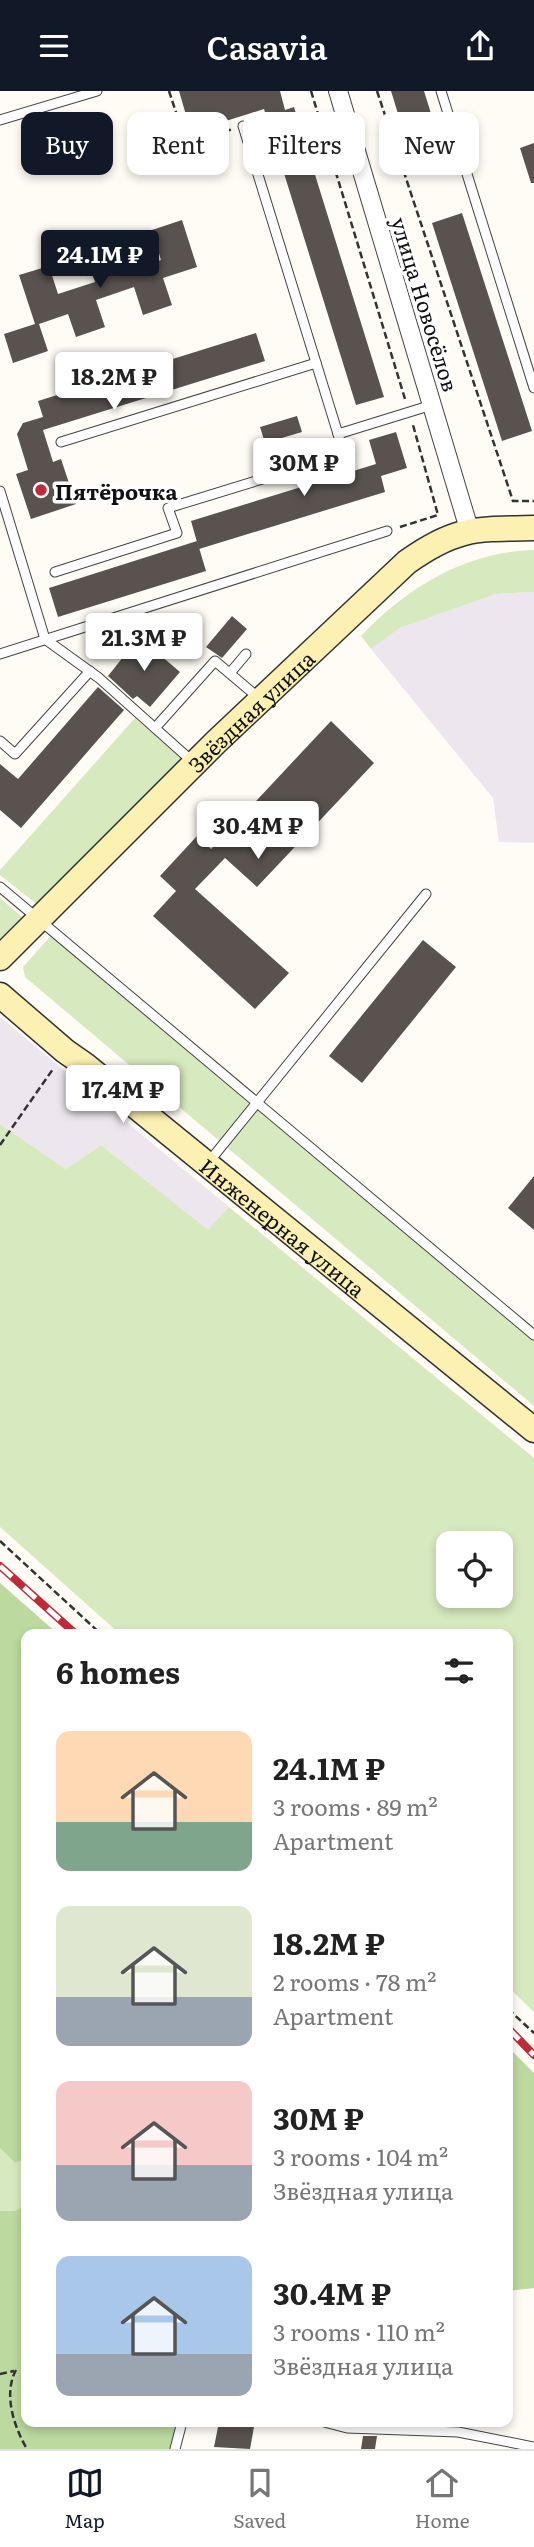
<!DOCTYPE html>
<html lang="en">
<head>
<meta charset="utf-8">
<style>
  :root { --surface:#fff; --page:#f6f6f6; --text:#222; --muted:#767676; --line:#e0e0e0; --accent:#111827 }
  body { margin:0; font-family:Literata,serif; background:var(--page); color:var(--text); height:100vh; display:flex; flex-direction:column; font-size:26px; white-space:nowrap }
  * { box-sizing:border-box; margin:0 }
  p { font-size:23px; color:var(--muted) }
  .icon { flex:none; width:38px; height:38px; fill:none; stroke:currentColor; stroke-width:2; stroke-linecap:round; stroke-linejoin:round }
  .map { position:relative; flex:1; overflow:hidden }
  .drawer { position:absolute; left:21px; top:1538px; width:492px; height:798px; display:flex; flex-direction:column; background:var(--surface); border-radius:14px; box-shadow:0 4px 10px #0003 }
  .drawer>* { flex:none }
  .hud { position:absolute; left:21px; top:21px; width:494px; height:63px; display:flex; gap:14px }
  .fabs { position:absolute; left:436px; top:1440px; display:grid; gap:14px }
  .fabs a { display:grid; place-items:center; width:77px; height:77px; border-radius:14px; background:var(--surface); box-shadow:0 4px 10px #0003; font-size:35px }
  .price { position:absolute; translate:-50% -60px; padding:0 16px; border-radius:7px; background:#fff; color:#222; font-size:23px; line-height:46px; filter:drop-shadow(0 2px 4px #0008) }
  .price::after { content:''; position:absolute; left:50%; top:42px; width:21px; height:16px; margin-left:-10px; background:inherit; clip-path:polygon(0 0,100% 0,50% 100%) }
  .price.on { background:var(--accent); color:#fff }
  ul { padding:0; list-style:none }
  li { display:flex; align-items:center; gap:21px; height:175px; padding:0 35px }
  li span { display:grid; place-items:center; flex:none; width:196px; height:140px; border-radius:14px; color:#555 }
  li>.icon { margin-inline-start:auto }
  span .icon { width:84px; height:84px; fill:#fffc; stroke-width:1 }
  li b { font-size:30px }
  h2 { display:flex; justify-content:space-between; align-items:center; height:84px; padding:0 35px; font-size:30px }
  .pill { padding:0 24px; border-radius:14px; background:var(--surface); box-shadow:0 4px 10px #0003; font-size:24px; line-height:63px }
  .pill.on { background:var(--accent); color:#fff }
  header { display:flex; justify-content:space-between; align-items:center; height:91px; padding:0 35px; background:var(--accent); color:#fff; font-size:32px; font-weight:600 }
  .tab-bar { display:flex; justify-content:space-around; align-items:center; height:98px; border-top:2px solid var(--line); background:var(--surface); font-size:19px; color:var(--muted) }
  .tab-bar a { display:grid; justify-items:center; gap:4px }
  .tab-bar .on { color:var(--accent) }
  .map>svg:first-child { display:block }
  .industrial { fill:#ede6ef }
  .green { fill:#d7e9bf; fill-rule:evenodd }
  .forest { fill:#bcd99f }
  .building { fill:#59524e }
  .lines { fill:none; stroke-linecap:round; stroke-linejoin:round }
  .lane-casing { stroke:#444; stroke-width:11 }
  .street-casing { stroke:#444; stroke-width:20 }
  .secondary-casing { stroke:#333; stroke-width:27 }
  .path { stroke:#333; stroke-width:2.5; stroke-dasharray:7 3.5; stroke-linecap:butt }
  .lane { stroke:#fff; stroke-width:9 }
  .street { stroke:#fff; stroke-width:18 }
  .secondary { stroke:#fcf0b3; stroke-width:24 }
  .rail-casing { stroke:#be2c3a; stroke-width:8 }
  .rail { stroke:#fff; stroke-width:5; stroke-dasharray:16; stroke-linecap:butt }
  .poi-dot { fill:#be2c3a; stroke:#fff; stroke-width:2.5 }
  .labels { text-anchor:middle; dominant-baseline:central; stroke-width:7; stroke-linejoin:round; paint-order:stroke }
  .street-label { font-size:21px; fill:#111; stroke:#fff }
  .poi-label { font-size:21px; font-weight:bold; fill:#111; stroke:#fff; text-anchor:start }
</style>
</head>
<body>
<header><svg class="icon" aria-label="menu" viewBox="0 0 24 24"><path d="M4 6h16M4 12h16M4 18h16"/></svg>Casavia<svg class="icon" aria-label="share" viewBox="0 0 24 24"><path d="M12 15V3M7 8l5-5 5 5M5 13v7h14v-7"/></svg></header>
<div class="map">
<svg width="534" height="2358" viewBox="0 0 534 2358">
  <rect width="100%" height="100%" fill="#fffcf5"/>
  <g class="industrial">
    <polygon points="534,501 534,752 499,751 493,707 371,558 400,537 496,503"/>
    <polygon points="0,926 229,1116 208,1140 101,1054 66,1078 0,1033"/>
  </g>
  <g class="green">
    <path d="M534,459v42l-38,2 -96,34 -29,21 -10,-13c47,-49 104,-84 173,-86z"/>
    <polygon points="135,627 184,670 38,814 0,784 0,779"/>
    <polygon points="0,807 22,826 0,848"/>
    <polygon points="54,841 534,1247 534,1315 25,886 23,876"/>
    <path d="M0,1033l66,45 35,-24 107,85 21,-23 305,251v554l-26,-25v-352l-388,-1 -120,-107zM448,1452h52v53h-52z"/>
    <polygon points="0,2057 15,2072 26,2068 26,2114 15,2120 0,2120"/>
  </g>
  <g class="forest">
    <polygon points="0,1492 58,1543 26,1544 26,2068 15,2072 0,2057"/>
    <polygon points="508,1956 534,1982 534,2197 508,2200"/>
    <polygon points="26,2114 26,2331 176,2331 175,2358 0,2358 0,2120 15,2120"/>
  </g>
  <g class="building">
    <polygon points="179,0 280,0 285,19 294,16 384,306 356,314 264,18 191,41"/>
    <polygon points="391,0 424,0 447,74 417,84"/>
    <polygon points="534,52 534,92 531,92 520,57"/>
    <polygon points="462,122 532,340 502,350 432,132"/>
    <polygon points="182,129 197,176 163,187 172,214 143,224 134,196 96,209 105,236 76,246 68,223 39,233 48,260 13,272 4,243 35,233 19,184 49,175 58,203 95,191 86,162 115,152 124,181 161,169 152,139"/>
    <polygon points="256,242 265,270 43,339 53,371 61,368 76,413 31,428 16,383 28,379 17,343 23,332 43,326 38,310"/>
    <polygon points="297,325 302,341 265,352 260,336"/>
    <polygon points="396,341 407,377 381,385 385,401 199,458 191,430 376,373 369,349"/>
    <polygon points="197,450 206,480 58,526 49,497"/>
    <polygon points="232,525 247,538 222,567 206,556"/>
    <polygon points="139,546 180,581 150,616 137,605 133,608 108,585"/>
    <polygon points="98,596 124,619 21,737 0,719 0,673 18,688"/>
    <polygon points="331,630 374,672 257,796 225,767 195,798 289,882 255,918 153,825 176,800 160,785 197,745 211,758"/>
    <polygon points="423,849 456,876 362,992 329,965"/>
    <polygon points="534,1085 534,1139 508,1117"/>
    <polygon points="219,2331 254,2336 250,2358 214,2356"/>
    <polygon points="363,2345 377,2345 375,2358 361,2358"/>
  </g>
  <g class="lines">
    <defs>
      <g id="lane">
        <polyline points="441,0 534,297"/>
        <polyline points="0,29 97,0"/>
        <polyline points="243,35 338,343"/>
        <polyline points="61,351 316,272"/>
        <polyline points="0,400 45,548 99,587 193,671"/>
        <polyline points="55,481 177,442 168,417 344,363 338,343 432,314"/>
        <polyline points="0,563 387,440"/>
        <polyline points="230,582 246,563"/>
        <polyline points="155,637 215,570 260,608"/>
        <polyline points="0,650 15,663 90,580"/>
        <polyline points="0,796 534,1244"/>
        <polyline points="208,1072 426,803"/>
        <polyline points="324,2331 347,2337 458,2341 534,2356"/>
        <polyline points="175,2358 182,2331"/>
      </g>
      <polyline id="street" points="338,0 469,438"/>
      <g id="secondary">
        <path id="s1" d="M0,867l216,-216 191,-180c49,-35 69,-33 127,-34"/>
        <path id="s2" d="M0,904l65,56 20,14 449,365"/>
      </g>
    </defs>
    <use href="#lane" class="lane-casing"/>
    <use href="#street" class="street-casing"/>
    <use href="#secondary" class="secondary-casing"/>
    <g class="path">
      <polyline points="169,0 186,52 233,38"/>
      <polyline points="311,0 405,308"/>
      <polyline points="377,0 513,410 534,410"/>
      <polyline points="400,436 438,424 413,334"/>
      <polyline points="0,1054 53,978"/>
      <polyline points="0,1450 102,1544"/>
      <polyline points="508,1918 534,1942"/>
      <path d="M16,2279c-13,24 -2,57 11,79"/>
      <polyline points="0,2283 14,2280"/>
    </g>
    <use href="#lane" class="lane"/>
    <use href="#street" class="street"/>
    <use href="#secondary" class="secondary"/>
    <defs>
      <g id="rail">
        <polyline points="0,1475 77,1544"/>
        <polyline points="508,1937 534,1964"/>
      </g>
    </defs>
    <use href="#rail" class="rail-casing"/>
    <use href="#rail" class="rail"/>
  </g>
  <circle class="poi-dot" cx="41" cy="399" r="7"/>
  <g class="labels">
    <g class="street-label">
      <text transform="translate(426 213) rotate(73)">улица Новосёлов</text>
      <text stroke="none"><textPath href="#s1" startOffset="352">Звёздная улица</textPath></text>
      <text stroke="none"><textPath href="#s2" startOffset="366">Инженерная улица</textPath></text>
    </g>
    <g class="poi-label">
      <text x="55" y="399">Пятёрочка</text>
    </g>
  </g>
</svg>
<div class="fabs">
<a><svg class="icon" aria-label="locate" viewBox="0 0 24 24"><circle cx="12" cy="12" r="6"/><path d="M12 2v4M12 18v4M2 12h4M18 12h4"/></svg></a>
</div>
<b class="price on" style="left:100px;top:199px">24.1M ₽</b>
<b class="price" style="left:114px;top:321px">18.2M ₽</b>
<b class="price" style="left:304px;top:407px">30M ₽</b>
<b class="price" style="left:144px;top:582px">21.3M ₽</b>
<b class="price" style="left:258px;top:770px">30.4M ₽</b>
<b class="price" style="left:123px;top:1034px">17.4M ₽</b>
<div class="hud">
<a class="pill on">Buy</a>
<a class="pill">Rent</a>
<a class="pill">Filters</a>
<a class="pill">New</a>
</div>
<section class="drawer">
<h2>6 homes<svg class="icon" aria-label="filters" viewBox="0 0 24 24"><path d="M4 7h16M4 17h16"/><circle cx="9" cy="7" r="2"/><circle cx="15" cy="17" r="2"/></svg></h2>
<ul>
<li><span style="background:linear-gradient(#ffd9b3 65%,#7fa58c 0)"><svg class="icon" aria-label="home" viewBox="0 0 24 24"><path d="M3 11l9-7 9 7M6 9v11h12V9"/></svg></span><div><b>24.1M ₽</b><p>3 rooms · 89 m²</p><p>Apartment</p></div></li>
<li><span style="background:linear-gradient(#dfe7d0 65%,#9aa5b1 0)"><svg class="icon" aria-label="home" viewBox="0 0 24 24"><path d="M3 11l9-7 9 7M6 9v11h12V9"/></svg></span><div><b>18.2M ₽</b><p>2 rooms · 78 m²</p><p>Apartment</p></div></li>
<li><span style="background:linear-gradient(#f6c9c9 60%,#9aa5b1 0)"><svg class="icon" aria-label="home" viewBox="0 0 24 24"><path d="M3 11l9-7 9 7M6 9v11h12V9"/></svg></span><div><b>30M ₽</b><p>3 rooms · 104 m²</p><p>Звёздная улица</p></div></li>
<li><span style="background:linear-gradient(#a9c7e8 70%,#9aa5b1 0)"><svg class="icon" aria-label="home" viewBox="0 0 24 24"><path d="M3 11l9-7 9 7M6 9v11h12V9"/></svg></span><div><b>30.4M ₽</b><p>3 rooms · 110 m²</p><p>Звёздная улица</p></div></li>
</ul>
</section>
</div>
<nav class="tab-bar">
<a class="on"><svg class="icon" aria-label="map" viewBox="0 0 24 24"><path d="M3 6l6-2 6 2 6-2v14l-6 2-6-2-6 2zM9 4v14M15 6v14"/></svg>Map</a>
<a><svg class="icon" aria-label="saved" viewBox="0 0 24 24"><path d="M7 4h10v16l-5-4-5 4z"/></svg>Saved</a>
<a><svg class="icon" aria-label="home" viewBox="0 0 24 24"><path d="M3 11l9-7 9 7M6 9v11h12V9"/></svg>Home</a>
</nav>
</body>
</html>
